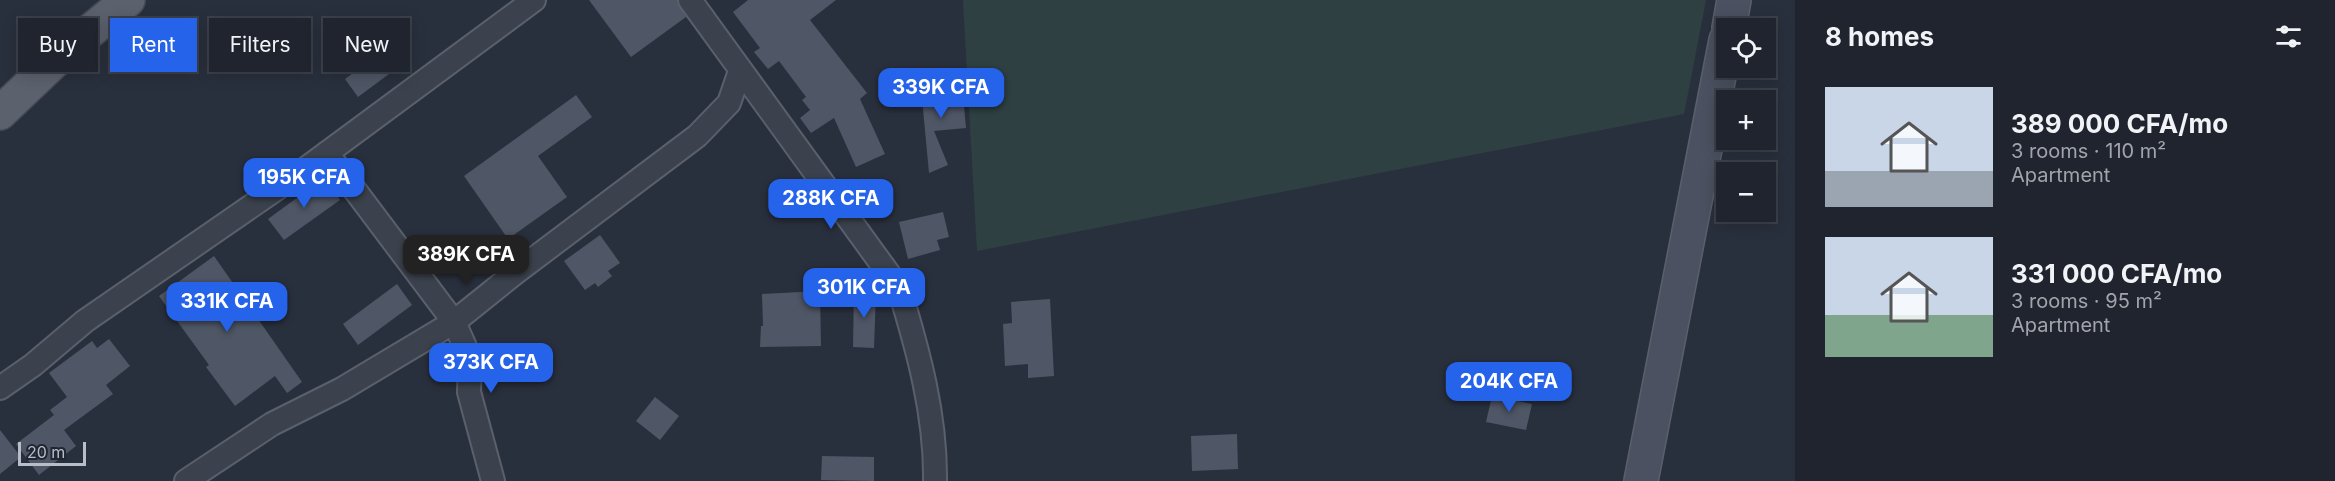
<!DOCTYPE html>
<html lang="en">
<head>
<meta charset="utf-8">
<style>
  :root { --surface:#1f242e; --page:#2c303a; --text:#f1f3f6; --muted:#a1a4aa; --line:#3c414a; --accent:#2563eb }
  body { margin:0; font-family:Inter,sans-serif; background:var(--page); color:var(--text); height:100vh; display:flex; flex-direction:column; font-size:22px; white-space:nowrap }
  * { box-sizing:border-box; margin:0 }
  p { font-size:20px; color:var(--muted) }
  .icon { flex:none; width:33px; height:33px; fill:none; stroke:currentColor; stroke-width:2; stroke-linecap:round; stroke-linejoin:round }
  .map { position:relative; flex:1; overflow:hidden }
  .details { display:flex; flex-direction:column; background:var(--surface); width:540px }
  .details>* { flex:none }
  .hud { position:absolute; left:18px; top:18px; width:570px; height:54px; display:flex; gap:12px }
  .tools { position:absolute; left:1716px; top:18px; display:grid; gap:12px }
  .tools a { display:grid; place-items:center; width:60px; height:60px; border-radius:0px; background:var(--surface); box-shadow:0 3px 15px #0003,0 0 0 2px var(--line); font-size:30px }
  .scale { position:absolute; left:18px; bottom:15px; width:68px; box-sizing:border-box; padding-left:6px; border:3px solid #b9bdc8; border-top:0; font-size:16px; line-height:21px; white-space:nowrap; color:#b9bdc8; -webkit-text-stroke:4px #212732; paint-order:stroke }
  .price { position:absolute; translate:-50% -51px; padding:0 14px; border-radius:12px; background:var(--accent); color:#fff; font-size:20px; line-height:39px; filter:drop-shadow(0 2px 3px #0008) }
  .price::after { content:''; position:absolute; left:50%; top:36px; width:18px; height:14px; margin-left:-9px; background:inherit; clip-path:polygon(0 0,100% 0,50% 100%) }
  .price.active { background:#222; color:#fff }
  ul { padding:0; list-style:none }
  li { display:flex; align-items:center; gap:18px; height:150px; padding:0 30px }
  li span { display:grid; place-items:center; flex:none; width:168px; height:120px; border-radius:0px; color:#555 }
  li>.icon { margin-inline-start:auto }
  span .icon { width:72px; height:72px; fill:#fffc; stroke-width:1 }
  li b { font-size:26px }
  h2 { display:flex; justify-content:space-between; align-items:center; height:72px; padding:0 30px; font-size:26px }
  .tag { padding:0 21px; border-radius:0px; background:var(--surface); box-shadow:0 3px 15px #0003,0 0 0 2px var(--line); font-size:21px; line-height:54px }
  .tag.active { background:var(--accent); color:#fff }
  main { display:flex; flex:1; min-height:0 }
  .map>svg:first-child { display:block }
  .green { fill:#2f4042 }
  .building { fill:#4f5665 }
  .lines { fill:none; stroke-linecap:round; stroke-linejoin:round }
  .minor-casing { stroke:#5a606b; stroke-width:26 }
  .secondary-casing { stroke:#5a606b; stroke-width:36 }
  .primary-casing { stroke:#464b56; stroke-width:36 }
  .minor { stroke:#3c424d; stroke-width:22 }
  .secondary { stroke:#4b5160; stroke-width:33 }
  .primary { stroke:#5b616d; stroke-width:33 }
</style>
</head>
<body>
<main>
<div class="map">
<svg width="1795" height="481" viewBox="0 0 1795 481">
  <rect width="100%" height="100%" fill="#29303d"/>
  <polygon class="green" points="963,0 1706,0 1684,114 977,251"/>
  <g class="building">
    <polygon points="589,0 677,0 686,17 631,57"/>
    <polygon points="748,0 836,0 810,20 867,93 860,99 885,154 856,167 834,118 811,133 800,118 810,110 802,100 806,97 779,61 768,69 754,52 760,48 733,12"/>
    <polygon points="380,53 393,71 358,97 345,79"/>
    <polygon points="962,84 966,128 934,131 948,165 929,173 921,88"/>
    <polygon points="576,95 592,117 538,156 567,197 508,239 464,176"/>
    <polygon points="324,178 340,200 284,240 268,219"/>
    <polygon points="943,212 949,237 937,240 940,250 908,259 899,222"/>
    <polygon points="600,235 620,263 608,271 612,276 598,287 595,283 585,290 564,261"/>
    <polygon points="214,256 302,382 287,393 275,376 235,406 206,367 209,365 159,296"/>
    <polygon points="397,284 412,305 358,345 343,324"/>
    <polygon points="854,290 876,291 874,348 853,347"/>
    <polygon points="820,291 821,346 760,347 761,326 763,326 762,294"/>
    <polygon points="1050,299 1054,376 1028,378 1028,364 1005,366 1003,324 1012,323 1011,302"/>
    <polygon points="109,339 130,366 106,385 113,394 64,430 76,446 39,475 16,444 54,415 50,410 67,397 49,373 92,341 97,348"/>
    <polygon points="1492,396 1532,404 1526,430 1486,422"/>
    <polygon points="655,397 679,416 660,440 636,421"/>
    <polygon points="0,430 21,457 0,474"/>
    <polygon points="1237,434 1238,469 1192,471 1191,436"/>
    <polygon points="822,456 874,457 874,481 821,480"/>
  </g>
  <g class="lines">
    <defs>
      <g id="minor">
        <path d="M690,0l209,288c19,62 37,127 36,193"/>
        <polyline points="327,153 454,322 470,358 469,392 493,481"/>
        <polyline points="0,388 33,365 85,321 308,167 534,0"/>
        <polyline points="186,481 272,424 342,389 454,322 515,273 697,136 729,103 740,71"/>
      </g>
      <g id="secondary">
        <polyline points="1729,28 1734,0"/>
        <polyline points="1641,481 1726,40"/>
      </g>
      <polyline id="primary" points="0,113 62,54 128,0"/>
    </defs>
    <use href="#minor" class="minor-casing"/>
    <use href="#secondary" class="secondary-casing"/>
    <use href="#primary" class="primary-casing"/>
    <use href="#minor" class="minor"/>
    <use href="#secondary" class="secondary"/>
    <use href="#primary" class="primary"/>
  </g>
</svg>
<div class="tools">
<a><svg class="icon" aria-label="locate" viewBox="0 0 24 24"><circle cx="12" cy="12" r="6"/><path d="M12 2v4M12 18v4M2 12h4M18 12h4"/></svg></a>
<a>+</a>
<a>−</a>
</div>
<div class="scale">20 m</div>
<b class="price" style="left:941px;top:119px">339K CFA</b>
<b class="price" style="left:304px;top:209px">195K CFA</b>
<b class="price" style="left:831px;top:230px">288K CFA</b>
<b class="price active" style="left:466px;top:286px">389K CFA</b>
<b class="price" style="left:864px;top:319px">301K CFA</b>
<b class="price" style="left:227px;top:333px">331K CFA</b>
<b class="price" style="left:491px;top:394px">373K CFA</b>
<b class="price" style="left:1509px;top:413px">204K CFA</b>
<div class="hud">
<a class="tag">Buy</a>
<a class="tag active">Rent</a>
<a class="tag">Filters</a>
<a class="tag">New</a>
</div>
</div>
<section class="details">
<h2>8 homes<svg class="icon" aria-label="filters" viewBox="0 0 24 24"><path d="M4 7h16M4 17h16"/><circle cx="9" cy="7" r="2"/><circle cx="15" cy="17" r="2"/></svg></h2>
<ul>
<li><span style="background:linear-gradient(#c9d6e8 70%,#9aa5b1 0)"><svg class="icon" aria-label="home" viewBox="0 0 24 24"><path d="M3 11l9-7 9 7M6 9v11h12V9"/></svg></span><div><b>389 000 CFA/mo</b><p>3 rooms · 110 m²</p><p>Apartment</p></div></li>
<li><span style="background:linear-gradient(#c9d6e8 65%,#7fa58c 0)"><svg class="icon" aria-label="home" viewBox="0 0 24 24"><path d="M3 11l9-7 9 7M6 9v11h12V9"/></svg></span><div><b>331 000 CFA/mo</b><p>3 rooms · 95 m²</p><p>Apartment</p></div></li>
</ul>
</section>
</main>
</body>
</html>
